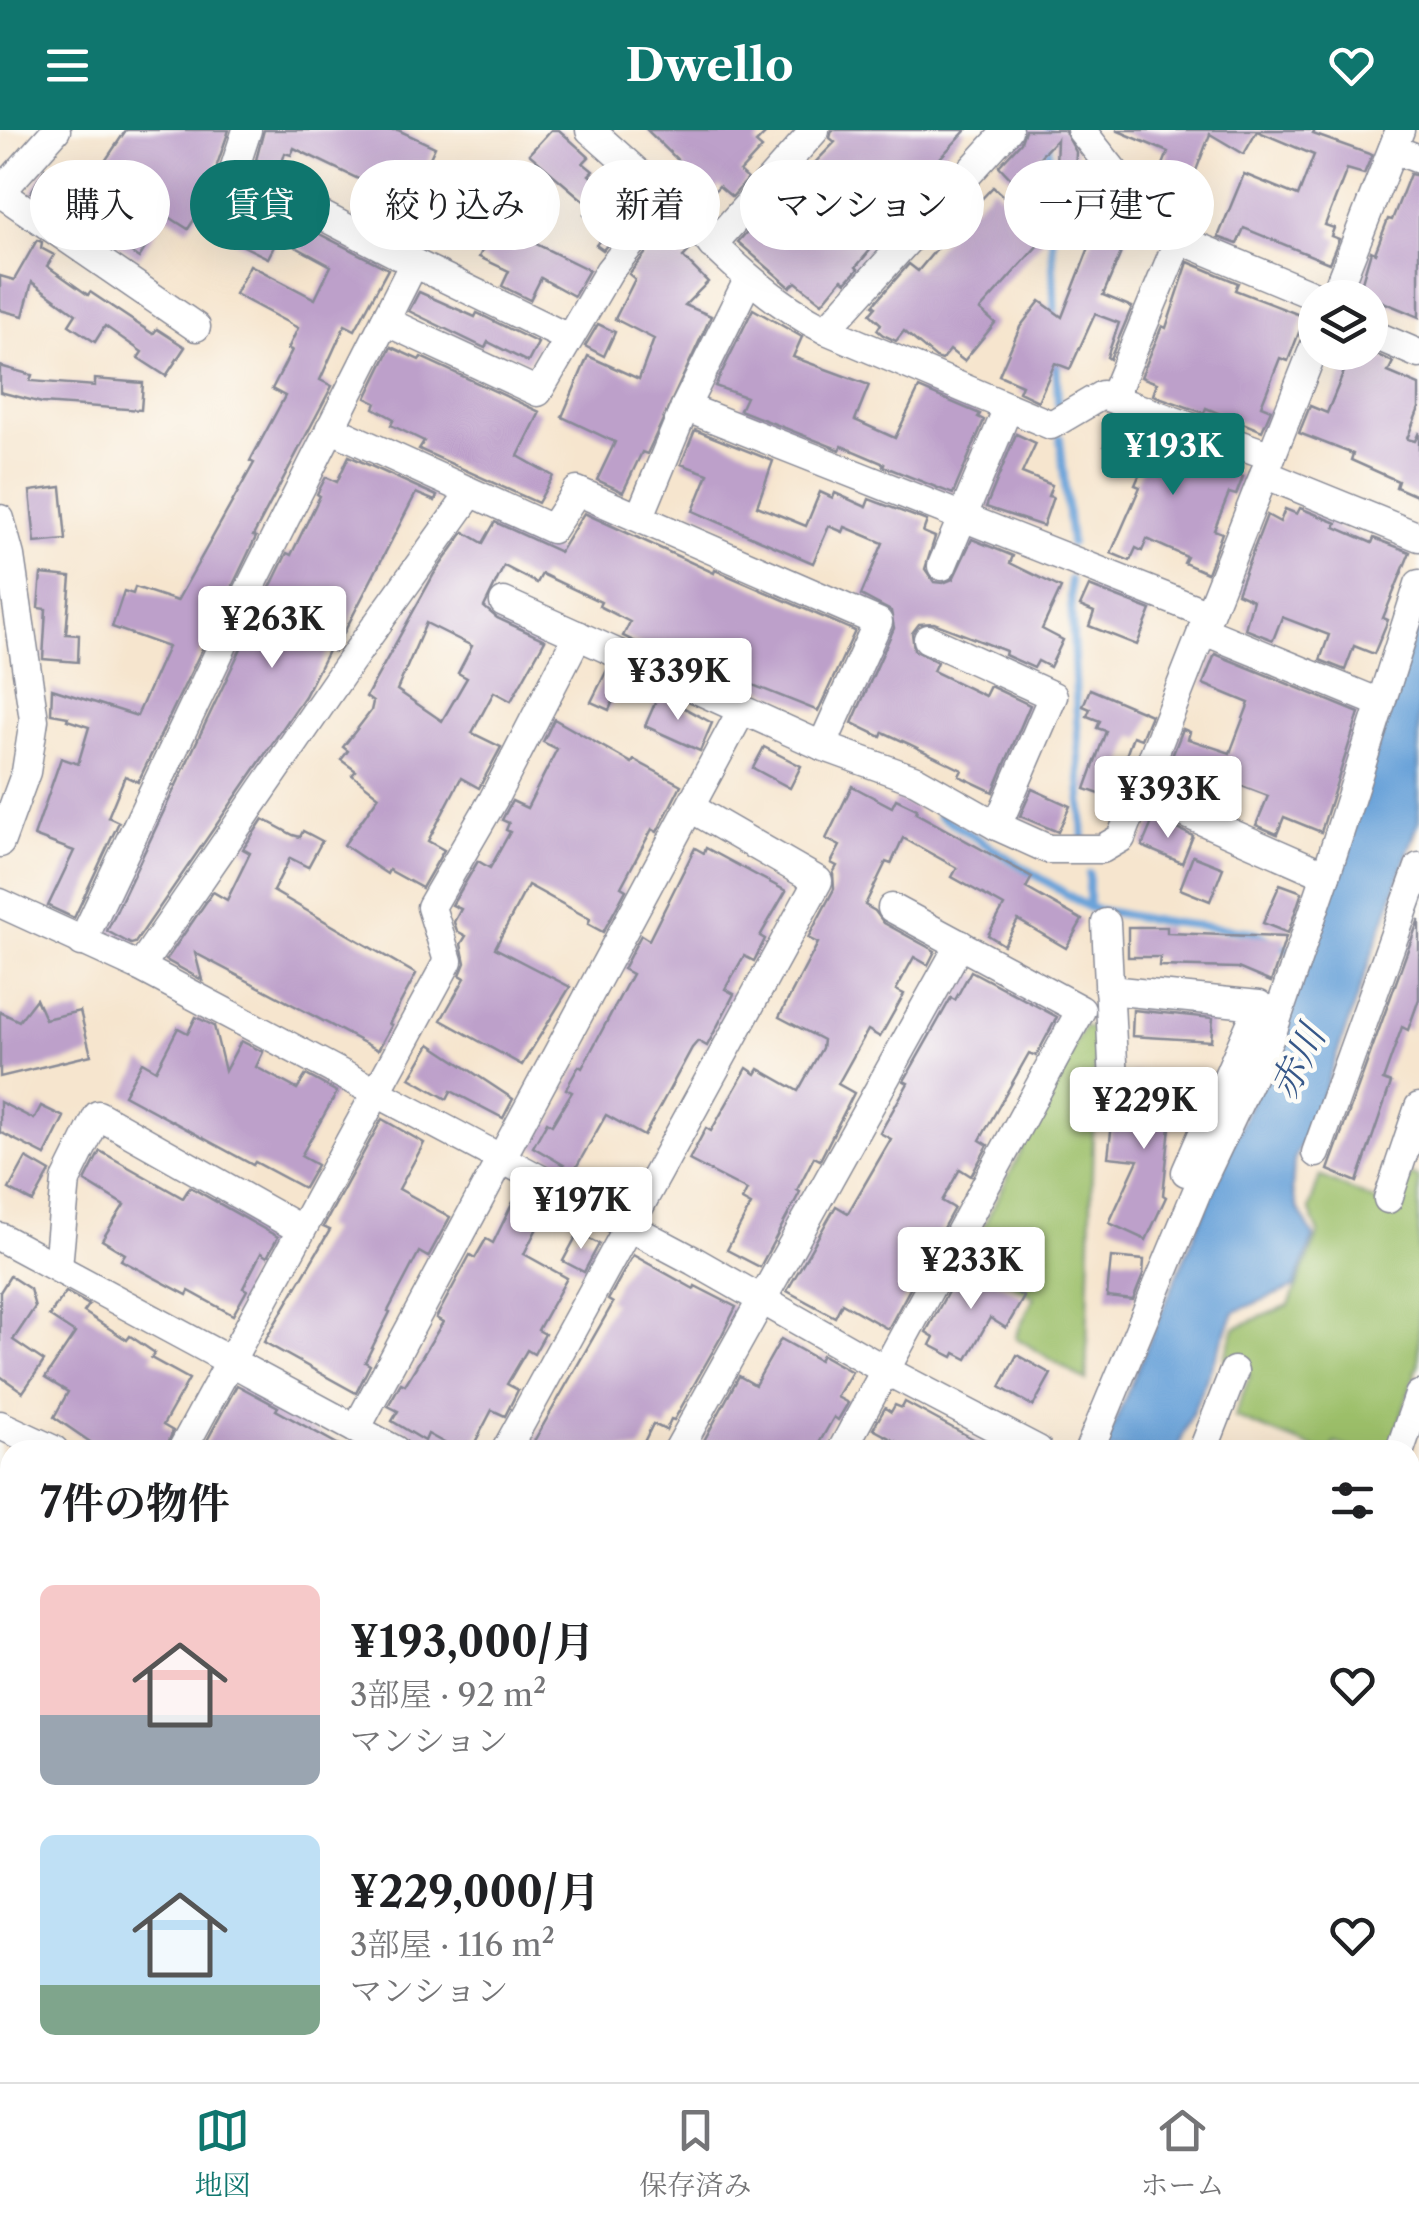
<!DOCTYPE html>
<html lang="ja">
<head>
<meta charset="utf-8">
<style>
  :root { --surface:#fff; --page:#f2f2f2; --text:#202124; --muted:#757577; --line:#e0e0e0; --accent:#0f766e }
  body { margin:0; font-family:"Libre Caslon Text","Noto Serif JP",serif; background:var(--page); color:var(--text); height:100vh; display:flex; flex-direction:column; font-size:38px; white-space:nowrap }
  * { box-sizing:border-box; margin:0 }
  p { font-size:32px; color:var(--muted) }
  .icon { flex:none; width:55px; height:55px; fill:none; stroke:currentColor; stroke-width:2; stroke-linecap:round; stroke-linejoin:round }
  .map { position:relative; flex:1; overflow:hidden }
  .side { position:absolute; left:0px; top:1310px; width:1420px; height:642px; display:flex; flex-direction:column; background:var(--surface); border-radius:30px 30px 0 0; box-shadow:0 10px 40px #0002 }
  .side>* { flex:none }
  .hud { position:absolute; left:30px; top:30px; width:1360px; height:90px; display:flex; gap:20px }
  .buttons { position:absolute; left:1298px; top:150px; display:grid; gap:20px }
  .buttons a { display:grid; place-items:center; width:90px; height:90px; border-radius:50%; background:var(--surface); box-shadow:0 10px 40px #0002; font-size:50px }
  .price { position:absolute; translate:-50% -85px; padding:0 22px; border-radius:10px; background:#fff; color:#222; font-size:32px; line-height:65px; filter:drop-shadow(0 2px 5px #0008) }
  .price::after { content:''; position:absolute; left:50%; top:60px; width:30px; height:22px; margin-left:-15px; background:inherit; clip-path:polygon(0 0,100% 0,50% 100%) }
  .price.active { background:var(--accent); color:#fff }
  ul { padding:0; list-style:none }
  li { display:flex; align-items:center; gap:30px; height:250px; padding:0 40px }
  li span { display:grid; place-items:center; flex:none; width:280px; height:200px; border-radius:15px; color:#555 }
  li>.icon { margin-inline-start:auto }
  span .icon { width:120px; height:120px; fill:#fffc; stroke-width:1 }
  li b { font-size:42px }
  h2 { display:flex; justify-content:space-between; align-items:center; height:120px; padding:0 40px; font-size:42px }
  .chip { padding:0 35px; border-radius:45px; background:var(--surface); box-shadow:0 10px 40px #0002; font-size:35px; line-height:90px }
  .chip.active { background:var(--accent); color:#fff }
  header { display:flex; justify-content:space-between; align-items:center; height:130px; padding:0 40px; background:var(--accent); color:#fff; font-size:45px; font-weight:800 }
  .menu { display:flex; justify-content:space-around; align-items:center; height:140px; border-top:2px solid var(--line); background:var(--surface); font-size:28px; color:var(--muted) }
  .menu a { display:grid; justify-items:center; gap:5px }
  .menu .active { color:var(--accent) }
  .map>svg:first-child { display:block }
  .green { fill:#9dc06a; stroke:#5c7864; stroke-width:2.5 }
  .water { fill:#6aa3d9; stroke:#42699c; stroke-width:2.5 }
  .lines { fill:none; stroke-linecap:round; stroke-linejoin:round }
  .stream { stroke:#6aa3d9; stroke-width:8 }
  .building { fill:#bda0ca; fill-rule:evenodd }
  .minor-casing { stroke:#888a96; stroke-width:31 }
  .minor { stroke:#fff; stroke-width:28 }
  .labels { text-anchor:middle; dominant-baseline:central; stroke-width:9; stroke-linejoin:round; paint-order:stroke }
  .water-label { font-size:38px; font-style:italic; fill:#375889; stroke:#fdfcf7 }
</style>
</head>
<body>
<header><svg class="icon" aria-label="menu" viewBox="0 0 24 24"><path d="M4 6h16M4 12h16M4 18h16"/></svg>Dwello<svg class="icon" aria-label="heart" viewBox="0 0 24 24"><path d="M12 20l-8-8c-3-5 5-10 8-4 3-6 11-1 8 4z"/></svg></header>
<div class="map">
<svg width="1419" height="1952" viewBox="0 0 1419 1952">
  <rect width="100%" height="100%" fill="#fdfcf7"/>
  <filter id="ink" filterUnits="userSpaceOnUse"><feTurbulence type="fractalNoise" baseFrequency=".01" numOctaves="2"/><feDisplacementMap in="SourceGraphic" scale="20" xChannelSelector="R" yChannelSelector="G"/><feConvolveMatrix kernelMatrix="1 2 1 2 8 2 1 2 1" color-interpolation-filters="sRGB"/></filter>
  <filter id="wash" filterUnits="userSpaceOnUse"><feTurbulence type="fractalNoise" baseFrequency=".0048" numOctaves="4" result="noise"/><feDisplacementMap in="SourceGraphic" scale="40" xChannelSelector="R" yChannelSelector="G"/><feGaussianBlur stdDeviation="2.25" result="paint"/><feColorMatrix in="noise" values="0 0 0 0 0 0 0 0 0 0 0 0 0 0 0 0 0 1.4 0 .05"/><feComposite in="paint" operator="in"/></filter>
  <g filter="url(#wash)">
    <rect width="100%" height="100%" fill="#f6e5ce"/>
    <g class="green">
      <polygon points="1084,896 1096,900 1086,1251 1015,1207 1034,1167 967,1129"/>
      <polygon points="1410,1045 1419,1048 1419,1232 1390,1320 1354,1320 1335,1313 1332,1320 1318,1320 1234,1287 1250,1245 1224,1229 1235,1198 1289,1175 1319,1103 1309,1079 1320,1046 1396,1080"/>
    </g>
    <g class="water">
      <polygon points="1419,489 1419,691 1318,978 1294,1030 1292,1060 1297,1077 1314,1107 1294,1157 1234,1182 1177,1320 1103,1320 1290,879"/>
      <polygon points="835,1943 835,1942 904,1943 900,1952 831,1952"/>
    </g>
    <g class="lines">
      <g class="stream">
        <polyline points="1048,0 1055,190"/>
        <polyline points="1056,224 1058,274"/>
        <polyline points="1060,308 1071,413"/>
        <polyline points="1070,450 1083,706"/>
        <polyline points="939,685 1089,778 1158,791 1255,802 1292,822"/>
        <polyline points="1089,744 1089,778"/>
      </g>
    </g>
    <g id="blocks">
      <g class="building">
        <polygon points="126,0 229,0 217,35 220,50 188,99 166,85 139,128 92,98 90,101 31,62 45,38 85,61"/>
        <polygon points="264,0 398,0 435,17 416,58 425,61 408,96 390,88 385,98 353,82 367,53 294,18 291,25 285,23 280,39 256,30"/>
        <polygon points="551,0 559,0 589,27 583,33 593,41 589,45 633,84 603,120 596,115 605,104 584,85 591,77 529,24"/>
        <polygon points="647,0 769,0 756,13 762,18 740,42 748,49 732,67 719,56 702,74 674,49 685,37"/>
        <polygon points="832,0 966,0 929,40 932,43 880,104 882,106 856,137 858,139 846,152 842,149 822,173 796,152 790,157 738,112 771,75 809,109 841,76 805,43 835,12 830,8"/>
        <polygon points="1025,0 1064,0 1076,22 1075,46 1105,58 1110,65 1055,63 1057,9 1015,53 999,36 1021,12"/>
        <polygon points="1116,0 1315,0 1313,4 1372,25 1364,44 1347,39 1325,95 1334,98 1331,106 1339,109 1329,133 1244,98 1237,114 1218,107 1244,44 1298,66 1314,25 1257,1 1244,24 1210,4 1194,46 1163,35 1168,22"/>
        <polygon points="1410,44 1419,46 1419,187 1359,162 1371,121 1375,123 1388,89 1392,90"/>
        <polygon points="993,57 1047,105 980,180 995,193 964,231 950,220 942,230 936,228 904,201 896,211 883,205 877,200 881,194 870,184 876,177 873,175 909,134 918,141 948,105 957,91 953,87 965,73 972,79"/>
        <polygon points="455,74 589,140 574,166 541,148 530,170 502,156 509,141 479,127 482,121 442,102"/>
        <polygon points="257,79 286,93 268,128 233,111 242,93 249,96"/>
        <polygon points="1102,84 1132,97 1103,165 1132,177 1110,229 1107,227 1119,193 1095,184 1070,239 1055,233 1038,271 1019,262 1022,255 999,245 1020,197 1040,171 1062,187"/>
        <polygon points="296,92 388,139 355,200 345,195 320,250 332,256 253,406 256,407 138,652 125,646 108,687 119,692 74,788 48,776 74,721 34,706 61,628 78,634 89,597 67,590 68,587 51,584 52,559 137,586 168,517 112,497 124,461 133,464 135,457 177,471 254,333 250,331 285,266 272,259 292,220 288,219 298,198 235,164 250,135 315,169 331,136 285,111"/>
        <polygon points="668,95 692,118 683,127 708,152 685,175 711,186 647,324 642,322 623,362 597,350 615,312 562,287 588,226 639,249 654,209 615,189 635,149 629,144"/>
        <polygon points="37,110 42,112 41,118 54,125 47,136 88,165 90,162 153,204 157,199 185,217 166,246 138,228 142,222 105,196 95,212 69,195 76,184 32,152 23,186 0,180 0,146 14,150"/>
        <polygon points="1188,132 1238,153 1235,160 1305,187 1288,231 1280,228 1261,276 1271,280 1262,301 1206,278 1204,283 1153,265 1157,253 1141,247 1162,196 1166,198"/>
        <polygon points="419,162 475,187 477,183 538,213 528,232 488,212 485,218 409,181"/>
        <polygon points="753,179 802,207 793,227 869,255 855,290 895,308 919,258 980,284 978,287 984,290 953,364 883,336 884,334 842,316 840,320 740,280 746,267 715,256"/>
        <polygon points="598,194 615,202 604,226 585,216"/>
        <polygon points="391,217 419,230 421,227 540,282 518,326 553,346 538,373 419,319 424,311 391,295 394,289 374,278 376,273 366,268"/>
        <polygon points="1352,222 1371,222 1393,232 1388,242 1419,255 1419,278 1407,309 1415,311 1419,302 1419,367 1396,357 1398,351 1351,330 1353,324 1299,303 1310,276 1327,283"/>
        <polygon points="0,236 32,245 30,251 95,256 95,249 143,253 141,280 42,273 0,262"/>
        <polygon points="1114,288 1143,298 1140,306 1198,329 1202,320 1227,329 1223,338 1243,347 1236,365 1229,363 1214,400 1222,403 1207,443 1184,433 1187,427 1147,409 1142,421 1136,418 1130,431 1111,423 1140,357 1135,355 1145,332 1104,316"/>
        <polygon points="695,300 773,331 757,376 806,396 820,362 833,368 835,363 866,377 869,369 927,391 923,402 935,407 925,439 934,452 943,453 953,449 972,409 1013,426 1010,433 1061,458 1042,499 1063,510 1050,537 1038,531 1034,538 1005,525 1006,521 934,493 919,494 912,503 914,520 937,532 933,541 985,566 990,556 1030,575 993,662 959,646 962,640 909,614 883,602 881,607 852,593 894,498 891,481 861,465 883,413 845,397 843,402 829,396 813,433 693,381 708,344 681,334"/>
        <polygon points="1016,304 1036,313 1022,343 1052,355 1048,366 1053,367 1043,396 986,377"/>
        <polygon points="349,326 437,366 435,371 416,363 334,522 329,519 305,566 135,813 131,814 107,801 262,474 287,423 291,425 320,366 317,364 326,347 337,352"/>
        <polygon points="61,357 66,410 35,413 30,361"/>
        <polygon points="1300,378 1337,393 1335,397 1372,413 1374,408 1410,422 1383,488 1388,490 1374,524 1354,516 1345,540 1320,530 1329,505 1282,487 1273,510 1245,499 1253,470 1237,463 1267,385 1280,392 1285,379 1297,384"/>
        <path d="M584,383l130,60 1,-3 140,61 -37,80 -90,-36 -3,5 -16,-5 -59,-29 -2,2 -25,-12 7,-14 -31,-16 2,-4 -59,-28 -5,9 -33,-17 -20,41 13,11 48,22 -34,61 -17,-9 -22,41 29,14 -22,41 -18,-10 -33,63 16,9 -22,38 -33,-18 -2,4 -43,-29 35,-49 -27,-21 4,-4 -15,-11 7,-9 -5,-4 28,-36 2,-9 -7,-5 68,-123 30,-42 19,11 12,-21 65,30zM426,493l46,23 -14,27 9,5 -25,43 -45,-31z"/>
        <polygon points="41,444 71,447 66,504 79,505 78,532 43,529 46,479 38,478"/>
        <polygon points="1089,456 1151,480 1137,515 1089,496 1094,482 1080,476"/>
        <polygon points="1215,524 1359,583 1321,702 1284,687 1277,704 1256,695 1268,666 1221,648 1210,675 1161,654 1183,599 1190,602 1188,609 1230,623 1249,573 1203,554"/>
        <polygon points="608,538 624,546 609,580 591,572"/>
        <polygon points="1090,559 1151,585 1141,609 1133,606 1111,668 1085,659 1106,601 1097,598 1100,591 1087,586 1090,579 1083,576"/>
        <polygon points="659,564 712,593 700,621 645,596"/>
        <polygon points="554,589 632,633 634,630 681,655 657,702 652,699 621,757 626,760 603,802 588,794 590,789 528,755 495,818 570,857 522,935 441,890 465,848 460,845 465,833 461,814 466,806 457,801 454,792 461,779 452,775 478,731 490,738 510,702 506,700 509,693 502,690 512,671 527,678 557,619 543,612"/>
        <polygon points="764,617 801,636 790,658 753,638"/>
        <polygon points="852,656 892,677 896,669 917,679 916,683 1032,747 1026,758 1082,790 1066,818 1018,790 1004,815 988,805 1004,776 952,747 957,738 903,708 891,734 886,732 865,775 875,781 884,793 935,821 928,835 914,827 896,860 904,864 880,907 868,900 838,954 854,963 820,1030 814,1027 797,1060 800,1062 760,1137 727,1120 751,1075 742,1070 747,1060 689,1030 706,998 711,1001 747,938 756,944 759,939 798,961 822,918 823,910 779,887 818,813 808,808 834,759 833,743 837,736 831,733 840,716 826,709"/>
        <polygon points="1032,659 1070,676 1058,702 1020,686"/>
        <polygon points="1154,688 1193,706 1182,733 1142,716"/>
        <polygon points="263,689 293,705 300,707 303,701 322,711 308,737 290,728 273,761 416,844 389,894 392,895 378,920 195,823 202,850 166,830 213,762 227,770 250,723 243,719"/>
        <polygon points="695,718 704,723 706,718 786,761 760,806 765,809 754,831 744,826 725,859 734,864 707,916 698,911 692,918 644,1006 606,985 574,1041 533,1017 547,992 552,995 572,962 566,959 579,936 582,938 632,844 623,839 641,805 649,810"/>
        <polygon points="1193,726 1223,738 1210,771 1180,759"/>
        <polygon points="1280,754 1302,762 1288,803 1263,793"/>
        <polygon points="1419,789 1419,869 1408,900 1402,897 1383,950 1391,953 1357,1052 1328,1040"/>
        <polygon points="1128,797 1167,797 1167,803 1286,807 1271,852 1238,838 1159,836 1160,827 1128,827"/>
        <polygon points="971,841 1057,887 1036,926 1029,923 980,1010 988,1015 971,1046 960,1039 942,1071 954,1078 888,1199 842,1173 835,1187 787,1161 836,1076 848,1083 891,1009 880,1003 908,953 904,951 951,868 955,870"/>
        <polygon points="36,869 45,889 80,881 91,925 0,947 0,882 19,891"/>
        <polygon points="1133,880 1213,888 1211,911 1132,906"/>
        <polygon points="196,887 214,896 225,941 241,911 263,922 256,937 297,959 306,945 337,962 301,1026 317,1035 304,1058 255,1032 253,1035 124,965 142,932 156,940 178,898 188,903"/>
        <polygon points="430,914 513,969 503,988 451,961 447,969 410,948"/>
        <polygon points="1131,943 1175,948 1163,1065 1166,1067 1146,1110 1109,1093 1138,1030 1108,1027 1112,994 1124,995 1124,987 1131,979"/>
        <polygon points="0,972 34,989 41,976 64,987 45,1025 0,1002"/>
        <polygon points="382,989 424,1013 399,1059 450,1087 428,1127 419,1122 388,1181 390,1182 365,1232 370,1235 356,1263 264,1212 330,1100 323,1097"/>
        <polygon points="100,1021 183,1068 190,1057 278,1107 267,1127 261,1123 243,1158 247,1160 233,1185 189,1161 187,1165 121,1130 125,1124 102,1110 124,1075 85,1051"/>
        <polygon points="26,1028 50,1042 33,1072 9,1059"/>
        <polygon points="513,1072 524,1078 526,1073 545,1082 524,1124 567,1148 538,1200 545,1204 534,1224 527,1220 507,1254 518,1260 505,1286 492,1280 471,1320 457,1320 428,1304 425,1311 392,1291 398,1281 388,1276 401,1253 405,1255 443,1192 436,1188 470,1125 475,1128 486,1109 493,1113"/>
        <polygon points="578,1103 599,1114 584,1142 563,1131"/>
        <polygon points="633,1125 694,1159 695,1156 736,1177 722,1205 674,1290 671,1289 666,1300 653,1294 640,1320 529,1320 613,1173 608,1170"/>
        <polygon points="1111,1127 1144,1130 1143,1145 1133,1170 1107,1167"/>
        <polygon points="961,1138 973,1145 976,1140 1024,1167 1006,1198 990,1188 967,1229 955,1223 953,1227 930,1215 934,1207 926,1202"/>
        <polygon points="10,1146 30,1159 35,1177 13,1210 44,1231 23,1262 0,1246 0,1162"/>
        <polygon points="66,1162 89,1175 84,1182 127,1210 130,1206 155,1223 151,1228 189,1249 163,1295 173,1301 165,1320 102,1320 54,1287 68,1262 45,1248 75,1203 49,1186"/>
        <polygon points="781,1209 819,1230 822,1225 852,1242 837,1267 848,1273 838,1290 834,1287 815,1320 699,1320 739,1246 755,1255"/>
        <polygon points="1017,1225 1051,1244 1033,1276 1000,1257"/>
        <polygon points="237,1255 278,1277 276,1280 348,1320 202,1320"/>
        <polygon points="905,1272 936,1289 994,1320 912,1320 873,1299 885,1278 891,1282 895,1275 902,1278"/>
      </g>
    </g>
  </g>
  <g filter="url(#ink)">
    <use href="#blocks" fill-opacity="0" stroke="#888a96" stroke-width="2.5"/>
    <g class="lines">
      <defs>
        <g id="minor">
          <polyline points="247,0 234,40 414,133 568,208"/>
          <path d="M590,0c27,24 54,48 80,73 50,48 94,96 156,127l225,95 51,-30 169,61"/>
          <polyline points="1081,0 1162,102 1320,168"/>
          <polyline points="1393,19 1419,29"/>
          <polyline points="0,63 56,0"/>
          <polyline points="1,63 196,197"/>
          <polyline points="712,115 815,0"/>
          <polyline points="1334,168 1400,0"/>
          <polyline points="385,191 538,262 609,141 666,70"/>
          <polyline points="826,200 1008,0"/>
          <polyline points="1370,203 1419,224"/>
          <polyline points="1113,268 1179,109"/>
          <polyline points="685,277 1208,484"/>
          <polyline points="330,298 552,399 577,361 878,492 822,616"/>
          <polyline points="1264,344 1419,407"/>
          <polyline points="640,386 685,277 748,150"/>
          <polyline points="0,389 10,426 34,590 26,642 0,713"/>
          <polyline points="942,436 1008,278"/>
          <polyline points="504,472 822,616 916,650 997,696 1048,719 1102,719 1121,708 1315,215"/>
          <polyline points="1202,500 1380,573"/>
          <polyline points="928,509 1053,566 997,696"/>
          <polyline points="1137,662 1326,745"/>
          <polyline points="0,773 140,837 694,1131 885,1240 1038,1320"/>
          <polyline points="1106,793 1115,972"/>
          <polyline points="82,812 246,466 414,133"/>
          <polyline points="140,837 350,532 470,364"/>
          <polyline points="1109,860 1259,875 1186,1042"/>
          <polyline points="1316,1023 1419,737"/>
          <polyline points="1388,1069 1419,977"/>
          <polyline points="0,1107 395,1320"/>
          <polyline points="58,1137 66,1050 98,985 300,1099"/>
          <polyline points="0,1295 54,1320"/>
          <polyline points="356,1299 742,580"/>
          <polyline points="182,1320 448,831 431,777 493,670 578,505"/>
          <polyline points="506,1320 818,751 691,678"/>
          <polyline points="678,1320 960,814"/>
          <polyline points="842,1320 1081,880 892,778"/>
          <polyline points="1089,1320 1200,1054 1272,903 1326,745 1419,454"/>
          <polyline points="1203,1320 1234,1241"/>
          <polyline points="1400,1320 1419,1265"/>
          <polyline points="0,1396 10,1402"/>
          <polyline points="1410,1400 1419,1403"/>
          <polyline points="1410,1543 1419,1546"/>
          <polyline points="0,1604 10,1592"/>
          <polyline points="1410,1689 1419,1692"/>
          <polyline points="0,1763 10,1771"/>
          <polyline points="1410,1835 1419,1838"/>
          <polyline points="241,1942 254,1952"/>
          <polyline points="937,1942 940,1952"/>
          <polyline points="1320,1942 1349,1952"/>
          <polyline points="495,1952 501,1942"/>
          <polyline points="1104,1952 1107,1942"/>
        </g>
      </defs>
      <use href="#minor" class="minor-casing"/>
      <use href="#minor" class="minor"/>
    </g>
  </g>
  <g class="labels">
    <g class="water-label">
      <text transform="translate(1297 932) rotate(-64)">赤川</text>
    </g>
  </g>
</svg>
<div class="buttons">
<a><svg class="icon" aria-label="layers" viewBox="0 0 24 24"><path d="M12 4l9 5-9 5-9-5zM3 14l9 5 9-5"/></svg></a>
</div>
<b class="price active" style="left:1173px;top:368px">¥193K</b>
<b class="price" style="left:272px;top:541px">¥263K</b>
<b class="price" style="left:678px;top:593px">¥339K</b>
<b class="price" style="left:1168px;top:711px">¥393K</b>
<b class="price" style="left:1144px;top:1022px">¥229K</b>
<b class="price" style="left:581px;top:1122px">¥197K</b>
<b class="price" style="left:971px;top:1182px">¥233K</b>
<div class="hud">
<a class="chip">購入</a>
<a class="chip active">賃貸</a>
<a class="chip">絞り込み</a>
<a class="chip">新着</a>
<a class="chip">マンション</a>
<a class="chip">一戸建て</a>
</div>
<section class="side">
<h2>7件の物件<svg class="icon" aria-label="filters" viewBox="0 0 24 24"><path d="M4 7h16M4 17h16"/><circle cx="9" cy="7" r="2"/><circle cx="15" cy="17" r="2"/></svg></h2>
<ul>
<li><span style="background:linear-gradient(#f6c9c9 65%,#9aa5b1 0)"><svg class="icon" aria-label="home" viewBox="0 0 24 24"><path d="M3 11l9-7 9 7M6 9v11h12V9"/></svg></span><div><b>¥193,000/月</b><p>3部屋 · 92 m²</p><p>マンション</p></div><svg class="icon" aria-label="heart" viewBox="0 0 24 24"><path d="M12 20l-8-8c-3-5 5-10 8-4 3-6 11-1 8 4z"/></svg></li>
<li><span style="background:linear-gradient(#bfe0f5 75%,#7fa58c 0)"><svg class="icon" aria-label="home" viewBox="0 0 24 24"><path d="M3 11l9-7 9 7M6 9v11h12V9"/></svg></span><div><b>¥229,000/月</b><p>3部屋 · 116 m²</p><p>マンション</p></div><svg class="icon" aria-label="heart" viewBox="0 0 24 24"><path d="M12 20l-8-8c-3-5 5-10 8-4 3-6 11-1 8 4z"/></svg></li>
</ul>
</section>
</div>
<nav class="menu">
<a class="active"><svg class="icon" aria-label="map" viewBox="0 0 24 24"><path d="M3 6l6-2 6 2 6-2v14l-6 2-6-2-6 2zM9 4v14M15 6v14"/></svg>地図</a>
<a><svg class="icon" aria-label="saved" viewBox="0 0 24 24"><path d="M7 4h10v16l-5-4-5 4z"/></svg>保存済み</a>
<a><svg class="icon" aria-label="home" viewBox="0 0 24 24"><path d="M3 11l9-7 9 7M6 9v11h12V9"/></svg>ホーム</a>
</nav>
</body>
</html>
